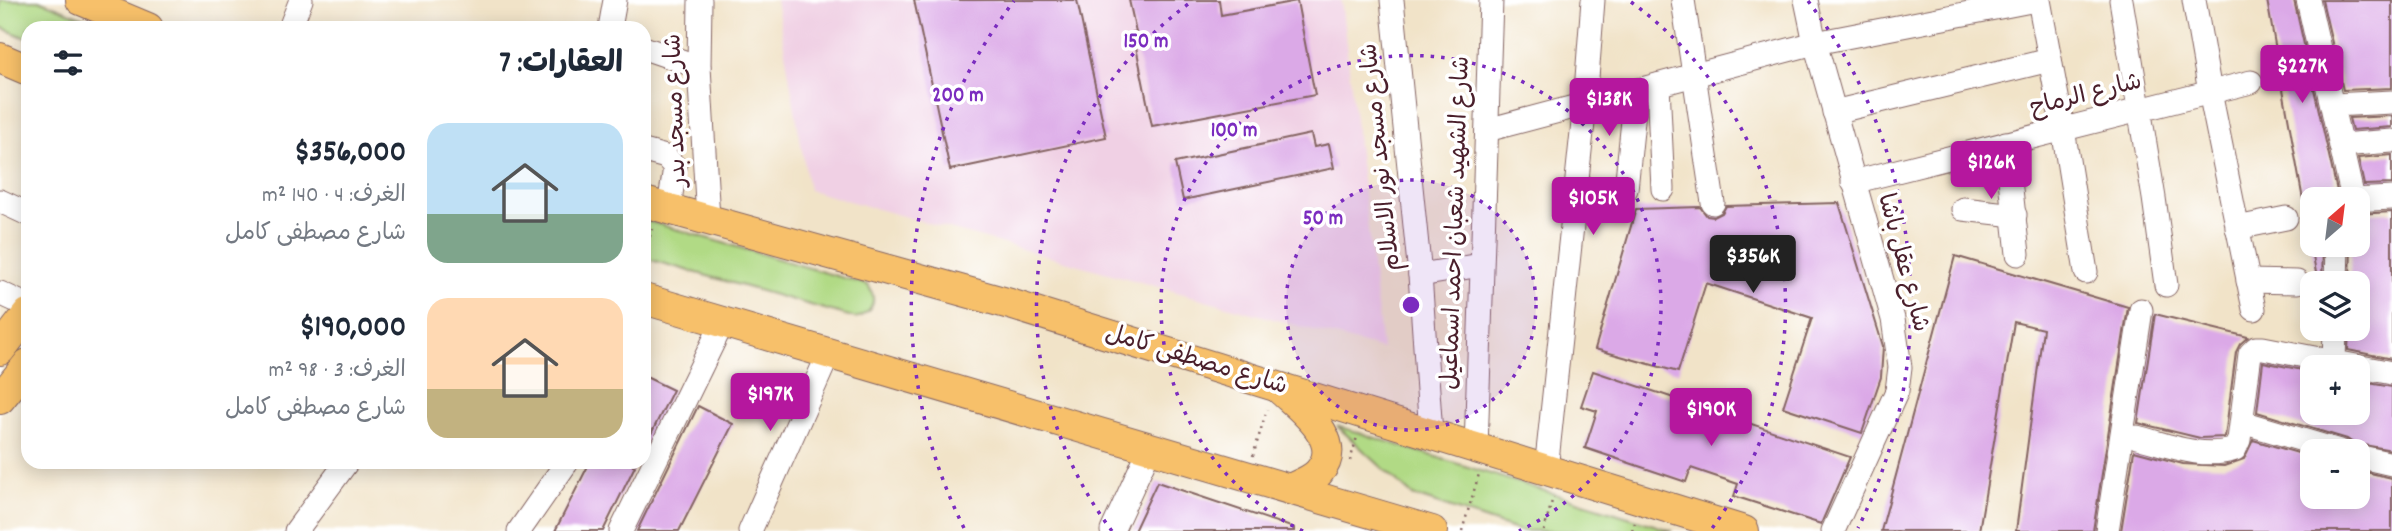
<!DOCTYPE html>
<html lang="ar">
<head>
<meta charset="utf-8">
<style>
  :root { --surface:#fff; --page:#f6f6f7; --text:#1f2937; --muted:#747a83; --accent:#b5179e }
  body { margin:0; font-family:Dekko,"Playpen Sans Arabic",sans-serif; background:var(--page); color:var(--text); direction:rtl; height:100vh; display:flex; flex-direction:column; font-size:26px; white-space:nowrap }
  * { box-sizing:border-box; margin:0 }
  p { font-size:23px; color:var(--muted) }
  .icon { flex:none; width:38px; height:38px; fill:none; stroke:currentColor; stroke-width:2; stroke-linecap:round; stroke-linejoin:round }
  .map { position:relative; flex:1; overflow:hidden; direction:ltr }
  .drawer { position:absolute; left:21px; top:21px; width:630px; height:448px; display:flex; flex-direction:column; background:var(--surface); border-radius:21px; box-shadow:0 4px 18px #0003; direction:rtl }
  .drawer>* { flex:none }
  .needle { width:46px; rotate:28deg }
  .fabs { position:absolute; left:2300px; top:187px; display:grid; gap:14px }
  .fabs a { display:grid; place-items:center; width:70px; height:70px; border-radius:14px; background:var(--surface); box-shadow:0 4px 18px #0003; font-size:35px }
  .price { position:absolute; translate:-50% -60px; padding:0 16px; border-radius:7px; background:var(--accent); color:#fff; font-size:23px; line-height:46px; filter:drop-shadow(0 2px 4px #0008) }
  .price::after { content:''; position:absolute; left:50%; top:42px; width:21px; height:16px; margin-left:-10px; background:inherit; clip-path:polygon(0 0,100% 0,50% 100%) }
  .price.on { background:#222; color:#fff }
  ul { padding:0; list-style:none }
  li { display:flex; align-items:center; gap:21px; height:175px; padding:0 28px }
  li span { display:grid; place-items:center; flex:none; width:196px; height:140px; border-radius:21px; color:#555 }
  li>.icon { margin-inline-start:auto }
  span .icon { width:84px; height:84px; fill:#fffc; stroke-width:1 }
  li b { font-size:30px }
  h2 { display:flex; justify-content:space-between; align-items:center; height:84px; padding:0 28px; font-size:30px }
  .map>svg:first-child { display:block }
  .built { fill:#f0d0e4 }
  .green { fill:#b1da85; stroke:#7e7c58; stroke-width:2 }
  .building { fill:#dba9e7 }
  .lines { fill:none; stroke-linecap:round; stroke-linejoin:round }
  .minor-casing { stroke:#846462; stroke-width:25 }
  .major-casing { stroke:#846462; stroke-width:32 }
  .path { stroke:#846462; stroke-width:2.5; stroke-dasharray:2 5; stroke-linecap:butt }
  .minor { stroke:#fff; stroke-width:23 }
  .major { stroke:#f7c06b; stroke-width:30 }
  .ring { fill:none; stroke:#7b2cbf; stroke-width:3.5; stroke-dasharray:3.5 7 }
  .labels { text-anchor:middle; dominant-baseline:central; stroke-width:7; stroke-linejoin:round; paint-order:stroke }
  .street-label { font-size:24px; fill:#4a1f2b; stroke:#fff }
  .centre { fill:#7b2cbf; stroke:#fff; stroke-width:3.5 }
  .ring-label { font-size:21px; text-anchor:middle; font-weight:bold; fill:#7b2cbf; stroke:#fff; stroke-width:7; stroke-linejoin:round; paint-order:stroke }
</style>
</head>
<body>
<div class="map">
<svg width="2392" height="531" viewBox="0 0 2392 531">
  <rect width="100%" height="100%" fill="#fff"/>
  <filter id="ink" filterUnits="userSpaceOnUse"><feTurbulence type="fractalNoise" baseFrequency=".0143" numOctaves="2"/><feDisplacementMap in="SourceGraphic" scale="14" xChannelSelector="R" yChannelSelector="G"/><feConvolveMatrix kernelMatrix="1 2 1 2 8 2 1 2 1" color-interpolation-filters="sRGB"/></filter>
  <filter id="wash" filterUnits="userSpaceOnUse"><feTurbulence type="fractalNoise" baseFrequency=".00686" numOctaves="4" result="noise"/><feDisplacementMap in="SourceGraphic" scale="28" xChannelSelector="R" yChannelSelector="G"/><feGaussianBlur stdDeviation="1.57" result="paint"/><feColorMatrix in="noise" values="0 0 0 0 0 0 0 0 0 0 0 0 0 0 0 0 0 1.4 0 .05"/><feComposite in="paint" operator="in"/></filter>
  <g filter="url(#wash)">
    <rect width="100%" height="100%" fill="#f1e3c8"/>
    <polygon class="built" points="776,0 1341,0 1382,349 809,190"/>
    <g class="green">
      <polygon points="0,0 39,0 109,28 28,28 28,39 0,27"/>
      <path d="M644,220l224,65c10,16 5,27 -12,33l-212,-60z"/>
      <polygon points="1337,426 1673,531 1520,531 1412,495"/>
    </g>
    <g id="blocks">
      <g class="building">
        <polygon points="914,0 1077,0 1106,137 950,170"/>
        <polygon points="1129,0 1219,0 1221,15 1297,1 1315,95 1152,126 1133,32 1136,32"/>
        <polygon points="2267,0 2294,0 2339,200 2303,200"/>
        <polygon points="2322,0 2392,0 2392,88 2343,90"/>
        <polygon points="2392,116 2392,127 2352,130 2349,118"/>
        <polygon points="1311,134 1314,147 1329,144 1334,168 1183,200 1175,163"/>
        <polygon points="2392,155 2392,184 2364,185 2358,158"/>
        <polygon points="1839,203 1883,346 1881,377 1862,433 1783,407 1812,318 1706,283 1678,372 1595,349 1636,209 1700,207 1707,216 1714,217 1722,213 1726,206"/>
        <polygon points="2392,212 2392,359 2348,350 2349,329 2357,329 2357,284 2350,284 2351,245 2357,245 2357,214"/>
        <polygon points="2311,245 2323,245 2322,284 2318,284"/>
        <polygon points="1955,256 2128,307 2093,531 2016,531 2043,329 2014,322 1979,531 1881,531"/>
        <polygon points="2155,314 2248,337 2240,344 2236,352 2225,437 2200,438 2138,423"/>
        <polygon points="2263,362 2312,372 2312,413 2357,413 2357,381 2392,387 2392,450 2353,443 2347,439 2257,412"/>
        <polygon points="1593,371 1850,457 1821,524 1734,496 1738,484 1691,468 1686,482 1585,448 1597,411 1581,406"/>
        <polygon points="644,376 673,390 644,448"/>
        <polygon points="698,406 733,424 679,531 637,531"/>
        <polygon points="2253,440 2312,457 2312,497 2357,497 2357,470 2392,478 2392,531 2121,531 2134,451 2183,464 2224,466 2244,459"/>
        <polygon points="590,462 626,462 635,466 603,531 555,531"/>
        <polygon points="1157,482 1294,528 1294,531 1134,531"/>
      </g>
    </g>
  </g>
  <g filter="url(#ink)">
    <use href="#blocks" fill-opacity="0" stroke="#846462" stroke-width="2"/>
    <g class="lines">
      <defs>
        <g id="minor">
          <polyline points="700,0 699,67 708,219"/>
          <polyline points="1392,0 1420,275 1431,434"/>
          <polyline points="1683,0 1713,203"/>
          <polyline points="1806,0 1815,43 1893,319 1900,367 1897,391 1833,531"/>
          <polyline points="2039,0 2063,129 2086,272"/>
          <polyline points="2121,0 2154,198 2166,285"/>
          <polyline points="2194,0 2210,92 2254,309"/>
          <polyline points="2308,0 2353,199"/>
          <polyline points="290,28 301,0"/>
          <polyline points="610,28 615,0"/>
          <polyline points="644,48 699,67"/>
          <polyline points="1658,85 1663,189"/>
          <polyline points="2333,105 2392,102"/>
          <polyline points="1834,112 2050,60"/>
          <polyline points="1487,130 1815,43 2036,0"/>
          <polyline points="2006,143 2018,254"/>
          <polyline points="2341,145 2392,141"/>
          <polyline points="644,151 666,157 675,167 669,208"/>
          <polyline points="1853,182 2251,82"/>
          <polyline points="1626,189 1636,91"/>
          <polyline points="2353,200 2392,198"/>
          <polyline points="0,201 28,214"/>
          <polyline points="1963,209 2015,215"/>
          <polyline points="2237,228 2286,218"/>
          <polyline points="1420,275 1481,265"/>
          <polyline points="2248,281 2297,282"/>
          <polyline points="2336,284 2337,245"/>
          <polyline points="0,293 28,306"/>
          <polyline points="2334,362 2335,329"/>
          <polyline points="2242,422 2343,452"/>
          <path d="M2137,437c31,8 66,23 98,12l4,-9 11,-86 6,-6h7l129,25"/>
          <polyline points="1476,448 1491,0"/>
          <polyline points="2357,456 2392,464"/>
          <polyline points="1546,470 1585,104 1593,0"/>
          <polyline points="296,531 347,462"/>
          <polyline points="519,531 567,462"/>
          <polyline points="621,531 723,322"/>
          <polyline points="750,531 829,353"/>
          <polyline points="1112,531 1150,448"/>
          <polyline points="2107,531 2141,310"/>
        </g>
        <g id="major">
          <polyline points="81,0 148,28"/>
          <polyline points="0,58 28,70"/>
          <polyline points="644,202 1010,304 1744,531"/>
          <polyline points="644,299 1432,531"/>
          <polyline points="0,350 28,314"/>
          <path d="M1281,390c20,19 65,51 38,82 -7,8 -19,12 -29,17"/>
          <polyline points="0,399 28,364"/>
        </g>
      </defs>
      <use href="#minor" class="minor-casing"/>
      <use href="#major" class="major-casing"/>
      <g class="path">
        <polyline points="644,257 652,229"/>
        <polyline points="1253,456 1267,409"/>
        <polyline points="1350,461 1357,437"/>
        <polyline points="1462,531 1479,474"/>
        <polyline points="1544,531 1553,497"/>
        <polyline points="1632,531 1635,523"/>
      </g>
      <use href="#minor" class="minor"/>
      <use href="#major" class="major"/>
    </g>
  </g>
  <circle cx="1411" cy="305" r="125" fill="#7b2cbf" fill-opacity=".12"/>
  <g class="ring">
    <circle cx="1411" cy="305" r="125"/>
    <path d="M1303 531A250 250 0 1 1 1519 531"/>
    <path d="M1112 531A375 375 0 0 1 1191 2M1631 2A375 375 0 0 1 1710 531"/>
    <path d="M964 528A500 500 0 0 1 1014 1M1808 1A500 500 0 0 1 1858 528"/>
  </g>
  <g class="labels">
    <g class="street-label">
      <text transform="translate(2086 96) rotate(-14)">شارع الرماح</text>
      <text transform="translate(677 110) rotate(-92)">شارع مسجد بدر</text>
      <text transform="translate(1382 157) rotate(-96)">شارع مسجد نور الاسلام</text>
      <text transform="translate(1457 223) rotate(-88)">شارع الشهيد شعبان احمد اسماعيل</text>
      <text transform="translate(1902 263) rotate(75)">شارع عقل باشا</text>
      <text transform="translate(1196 361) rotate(17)">شارع مصطفى كامل</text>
    </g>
  </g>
  <circle cx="1411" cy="305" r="10" class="centre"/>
  <g class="ring-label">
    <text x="1146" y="47">150 m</text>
    <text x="958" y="101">200 m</text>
    <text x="1234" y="136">100 m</text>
    <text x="1323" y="224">50 m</text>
  </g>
</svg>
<div class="fabs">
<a><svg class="needle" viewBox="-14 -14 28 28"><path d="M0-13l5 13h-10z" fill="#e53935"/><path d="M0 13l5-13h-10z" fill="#747a83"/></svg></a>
<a><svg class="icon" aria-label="layers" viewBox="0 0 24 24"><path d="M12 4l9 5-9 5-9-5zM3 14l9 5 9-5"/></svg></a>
<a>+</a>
<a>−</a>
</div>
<b class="price" style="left:2302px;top:105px">$227K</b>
<b class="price" style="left:1609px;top:138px">$138K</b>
<b class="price" style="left:1991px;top:201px">$126K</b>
<b class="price" style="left:1593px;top:237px">$105K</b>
<b class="price on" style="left:1753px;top:295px">$356K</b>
<b class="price" style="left:770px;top:433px">$197K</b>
<b class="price" style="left:1711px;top:448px">$190K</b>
<section class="drawer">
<h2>العقارات: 7<svg class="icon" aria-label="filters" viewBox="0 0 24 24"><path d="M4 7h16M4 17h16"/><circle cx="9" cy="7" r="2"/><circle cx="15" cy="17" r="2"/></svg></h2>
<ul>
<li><span style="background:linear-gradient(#bfe0f5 65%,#7fa58c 0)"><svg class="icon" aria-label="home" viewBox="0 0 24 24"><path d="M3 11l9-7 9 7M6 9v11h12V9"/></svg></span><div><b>$356,000</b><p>الغرف: 4 · 140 m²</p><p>شارع مصطفى كامل</p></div></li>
<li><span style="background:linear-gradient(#ffd9b3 65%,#c2b280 0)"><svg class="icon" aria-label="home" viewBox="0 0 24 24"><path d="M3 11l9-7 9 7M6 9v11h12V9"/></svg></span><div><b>$190,000</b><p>الغرف: 3 · 98 m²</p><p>شارع مصطفى كامل</p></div></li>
</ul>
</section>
</div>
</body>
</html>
